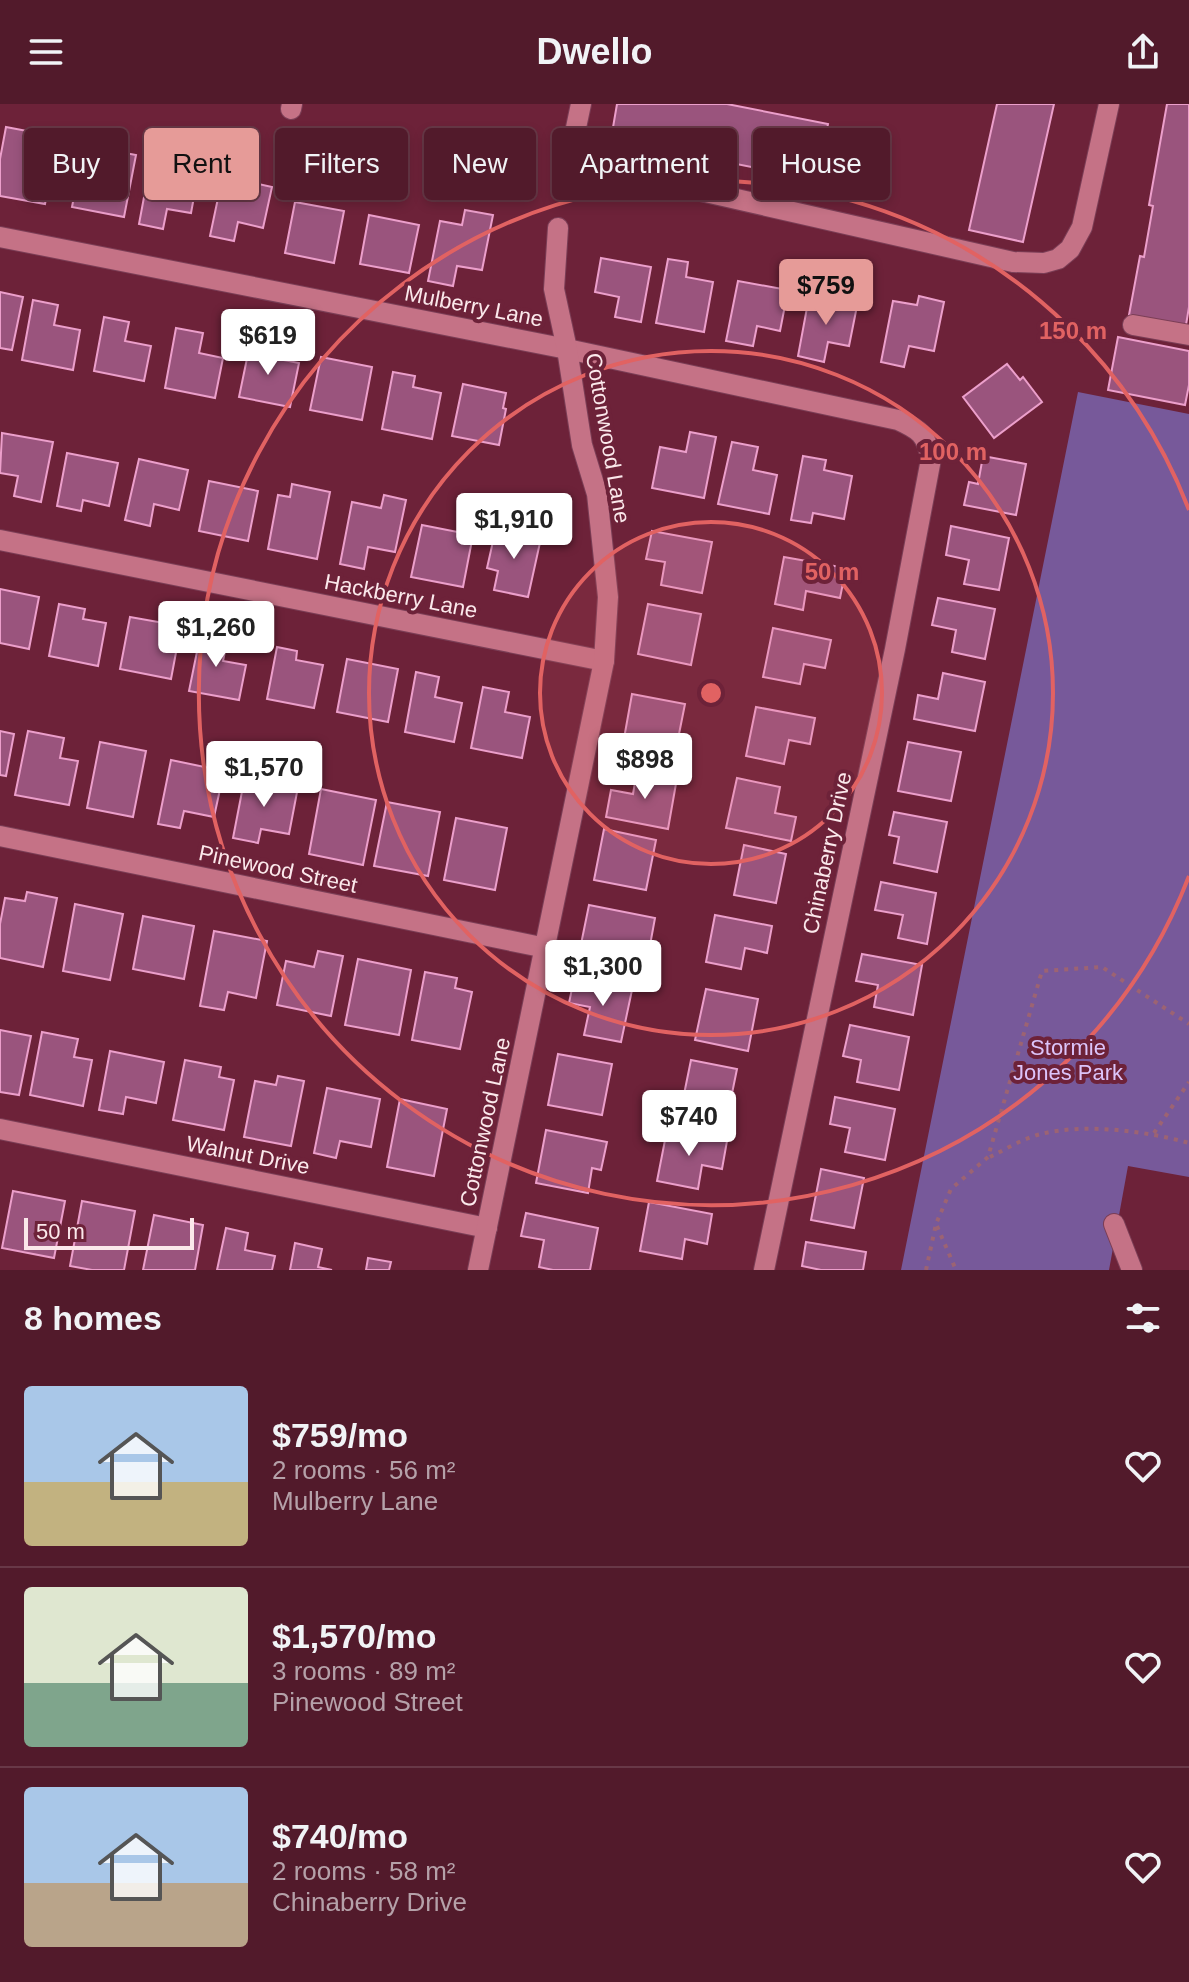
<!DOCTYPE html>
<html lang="en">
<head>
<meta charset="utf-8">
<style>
  :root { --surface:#521a2b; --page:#5c2737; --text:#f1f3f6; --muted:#b5a1a9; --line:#683847; --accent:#e69b98 }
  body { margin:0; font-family:Arial,sans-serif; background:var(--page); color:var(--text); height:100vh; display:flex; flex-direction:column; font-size:30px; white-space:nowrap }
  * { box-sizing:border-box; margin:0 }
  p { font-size:26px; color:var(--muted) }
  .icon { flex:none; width:44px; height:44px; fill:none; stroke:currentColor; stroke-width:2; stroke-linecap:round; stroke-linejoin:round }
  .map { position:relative; height:1166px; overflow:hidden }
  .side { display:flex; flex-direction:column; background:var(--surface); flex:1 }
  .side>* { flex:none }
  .guide { position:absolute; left:24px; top:24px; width:1142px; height:72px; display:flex; gap:16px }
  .scale { position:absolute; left:24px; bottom:20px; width:170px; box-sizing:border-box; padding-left:8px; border:4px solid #fbe8eb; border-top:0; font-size:22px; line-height:28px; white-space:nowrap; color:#fbe8eb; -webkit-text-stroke:6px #6d2239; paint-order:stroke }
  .price { position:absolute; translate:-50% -68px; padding:0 18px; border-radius:8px; background:#fff; color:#222; font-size:26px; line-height:52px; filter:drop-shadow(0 2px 4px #0008) }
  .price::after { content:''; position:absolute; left:50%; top:48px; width:24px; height:18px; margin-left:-12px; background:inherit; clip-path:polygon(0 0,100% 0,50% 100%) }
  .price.on { background:var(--accent); color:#111 }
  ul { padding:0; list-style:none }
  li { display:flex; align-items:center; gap:24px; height:200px; padding:0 24px }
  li+li { border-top:2px solid var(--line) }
  li span { display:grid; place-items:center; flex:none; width:224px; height:160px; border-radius:8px; color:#555 }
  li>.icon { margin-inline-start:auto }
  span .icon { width:96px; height:96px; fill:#fffc; stroke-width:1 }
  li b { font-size:34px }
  h2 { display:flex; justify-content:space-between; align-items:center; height:96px; padding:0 24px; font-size:34px }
  .tag { padding:0 28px; border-radius:8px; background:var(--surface); box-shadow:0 4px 12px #0003,0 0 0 2px var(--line); font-size:28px; line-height:72px }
  .tag.on { background:var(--accent); color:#111 }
  header { display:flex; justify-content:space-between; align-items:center; height:104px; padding:0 24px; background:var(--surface); font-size:36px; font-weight:700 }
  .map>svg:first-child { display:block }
  .green { fill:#77599a }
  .building { fill:#9a547d; stroke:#ec9fcb; stroke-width:2 }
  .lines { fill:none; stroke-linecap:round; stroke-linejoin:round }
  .minor-casing { stroke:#7b3e56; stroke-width:22 }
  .path { stroke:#9c6373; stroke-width:4; stroke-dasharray:4 6; stroke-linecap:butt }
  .minor { stroke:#c57286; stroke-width:20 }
  .ring { fill:none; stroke:#e16262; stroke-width:4 }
  .labels { text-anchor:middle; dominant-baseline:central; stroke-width:8; stroke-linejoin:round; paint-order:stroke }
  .street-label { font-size:22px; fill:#fbe8eb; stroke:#6d2239 }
  .park-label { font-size:22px; fill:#dcc4fa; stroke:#6d2239 }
  .centre { fill:#e16262; stroke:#6d2239; stroke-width:4 }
  .ring-label { font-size:24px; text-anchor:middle; font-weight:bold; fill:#e16262; stroke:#6d2239; stroke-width:8; stroke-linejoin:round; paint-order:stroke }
</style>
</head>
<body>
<header><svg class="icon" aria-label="menu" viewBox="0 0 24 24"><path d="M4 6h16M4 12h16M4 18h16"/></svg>Dwello<svg class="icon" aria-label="share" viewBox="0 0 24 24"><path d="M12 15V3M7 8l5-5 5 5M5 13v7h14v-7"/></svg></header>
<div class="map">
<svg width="1189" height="1166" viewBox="0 0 1189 1166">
  <rect width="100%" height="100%" fill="#6d2239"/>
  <polygon class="green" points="1078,288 1189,310 1189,1073 1128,1062 1109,1166 901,1166"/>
  <g class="building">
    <polygon points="617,0 727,0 828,20 817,76 611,35"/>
    <polygon points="997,0 1054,0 1023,138 969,126"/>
    <polygon points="1167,0 1189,0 1189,203 1186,221 1129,211 1140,152 1144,153 1153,102 1149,101"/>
    <polygon points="6,23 43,30 40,46 55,49 45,100 0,92 0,55"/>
    <polygon points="84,41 136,51 124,113 72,103"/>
    <polygon points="150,61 198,71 191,109 167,105 163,125 139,120"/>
    <polygon points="225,61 242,65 240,76 272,83 263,124 238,118 234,137 210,132"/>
    <polygon points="295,98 344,107 334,159 285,149"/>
    <polygon points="465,106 493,111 482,166 457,162 453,182 428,177 440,117 462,121"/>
    <polygon points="369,111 419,121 409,169 360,160"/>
    <polygon points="601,154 651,163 641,218 615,213 619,193 595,188"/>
    <polygon points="668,155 688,158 686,173 713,178 704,228 656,219"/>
    <polygon points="738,177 788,186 780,227 757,222 753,242 726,237"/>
    <polygon points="0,188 23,193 12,246 0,244"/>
    <polygon points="919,192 944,198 934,247 909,242 904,263 881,258 893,197 917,201"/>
    <polygon points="809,193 857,202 849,242 828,238 824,258 798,252"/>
    <polygon points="33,196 58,201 54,221 80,226 73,266 22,256"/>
    <polygon points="104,213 129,218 125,237 151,242 144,277 94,267"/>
    <polygon points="176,224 203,229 199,249 223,254 215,294 165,284"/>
    <polygon points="1118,233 1189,247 1189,281 1185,301 1108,286"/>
    <polygon points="250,240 275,245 273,254 299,259 290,303 239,293"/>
    <polygon points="321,253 372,263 362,316 310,306"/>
    <polygon points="1007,260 1020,276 1023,273 1042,298 994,334 963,293"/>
    <polygon points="393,268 415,272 413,283 441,289 432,335 382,325"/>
    <polygon points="463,280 506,289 503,304 506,305 499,341 452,332"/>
    <polygon points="690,328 716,333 704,394 652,384 660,343 686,348"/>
    <polygon points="2,329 53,338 41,398 14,392 18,372 0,369"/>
    <polygon points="732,338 758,343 753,366 777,371 769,410 718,400"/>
    <polygon points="67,349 118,359 109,402 83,396 81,407 57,402"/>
    <polygon points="803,352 826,356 824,366 852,372 844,415 813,409 811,419 791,416"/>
    <polygon points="983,352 1026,360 1016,411 964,401 969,378 978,380"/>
    <polygon points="139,355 188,366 179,406 154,400 150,422 125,416"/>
    <polygon points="209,377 258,387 248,437 199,427"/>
    <polygon points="292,380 330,388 317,455 268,445 278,391 290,393"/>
    <polygon points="384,391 406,396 395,448 368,443 364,465 340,460 352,398 381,404"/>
    <polygon points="422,421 473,431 463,483 411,473"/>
    <polygon points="951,422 1009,434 999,486 964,480 969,456 946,451"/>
    <polygon points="496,424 541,434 528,493 494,486 498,467 487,464"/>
    <polygon points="652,427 712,438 702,489 661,481 665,458 646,455"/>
    <polygon points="784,453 846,464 840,494 806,487 803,506 775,500"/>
    <polygon points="0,485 39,493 29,545 0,539"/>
    <polygon points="938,494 995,505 985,555 952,548 956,526 932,521"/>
    <polygon points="59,500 85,505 83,515 106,519 98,562 49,552"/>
    <polygon points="648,500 701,510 691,561 638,550"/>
    <polygon points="130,513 181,522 171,575 120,565"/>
    <polygon points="773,524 831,536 825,564 804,560 800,580 763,573"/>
    <polygon points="201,528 228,533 223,557 246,561 239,596 189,587"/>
    <polygon points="277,543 297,547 296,556 323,561 314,604 267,595"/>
    <polygon points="347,555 398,565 388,618 337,608"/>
    <polygon points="416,568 439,573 435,593 462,599 454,638 405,628"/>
    <polygon points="943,569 985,578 975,627 914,615 918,591 938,595"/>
    <polygon points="483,583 509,588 505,608 530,613 522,654 471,644"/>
    <polygon points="632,590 685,600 675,650 623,640"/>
    <polygon points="756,603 815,614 810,640 789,636 784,660 746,652"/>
    <polygon points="0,627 14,630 6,672 0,671"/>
    <polygon points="28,627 64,634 60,654 78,657 69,701 15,691"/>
    <polygon points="100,638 146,647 133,713 87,704"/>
    <polygon points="908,638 961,648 951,697 898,687"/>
    <polygon points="171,656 224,667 214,713 184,707 180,724 158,720"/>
    <polygon points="637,667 677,674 668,725 606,713 611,686 633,690"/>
    <polygon points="245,672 298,683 289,730 261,725 258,739 233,734"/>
    <polygon points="737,674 780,683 775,709 796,713 791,737 726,724"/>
    <polygon points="321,685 376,696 363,761 309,750"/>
    <polygon points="387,698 440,708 428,772 374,762"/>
    <polygon points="894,708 947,718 937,768 894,759 899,733 889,731"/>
    <polygon points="456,714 507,724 495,786 444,776"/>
    <polygon points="604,725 656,736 646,786 594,776"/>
    <polygon points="744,741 786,750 776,799 734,791"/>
    <polygon points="881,778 936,789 927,840 898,834 903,811 875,806"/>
    <polygon points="27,788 57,794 43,863 0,854 0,820 5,794 25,797"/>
    <polygon points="75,800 123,810 110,876 63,867"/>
    <polygon points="589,801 655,814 646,863 579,850"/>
    <polygon points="715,811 772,822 767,849 745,844 741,865 706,858"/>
    <polygon points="143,812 194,822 184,875 133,865"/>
    <polygon points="214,827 267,837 256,894 228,888 224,906 200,902"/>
    <polygon points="318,847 343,852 331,912 277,901 286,857 314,863"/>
    <polygon points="862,850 922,861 913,911 874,903 878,881 856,877"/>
    <polygon points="358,855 411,866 399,931 345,921"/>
    <polygon points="425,868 457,874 455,884 472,888 460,945 412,936"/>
    <polygon points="574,875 632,886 621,938 584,931 590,903 569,899"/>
    <polygon points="706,885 758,895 748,947 695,936"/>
    <polygon points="850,921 909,933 899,986 857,978 861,956 843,952"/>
    <polygon points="0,926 31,932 19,991 0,988"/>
    <polygon points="42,928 78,935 74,953 92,956 83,1002 30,991"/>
    <polygon points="110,947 164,958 156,999 126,993 123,1010 99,1006"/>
    <polygon points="558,950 612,960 602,1011 548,1001"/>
    <polygon points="185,956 221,963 219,973 234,976 224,1026 173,1016"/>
    <polygon points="691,956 737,965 727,1014 681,1005"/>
    <polygon points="278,972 304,977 291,1042 244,1033 255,977 276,981"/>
    <polygon points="327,984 380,995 371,1043 340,1037 336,1054 314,1049"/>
    <polygon points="835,993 895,1005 885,1056 845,1048 850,1024 830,1020"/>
    <polygon points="400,995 447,1005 434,1072 387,1063"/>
    <polygon points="546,1026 607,1038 601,1066 592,1064 588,1089 536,1079"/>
    <polygon points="667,1026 727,1037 722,1065 702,1061 698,1085 657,1077"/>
    <polygon points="821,1065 864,1074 854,1124 811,1116"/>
    <polygon points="13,1087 65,1097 54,1154 2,1144"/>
    <polygon points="82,1097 135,1107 124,1166 92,1166 70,1162"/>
    <polygon points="649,1098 712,1110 707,1140 685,1135 682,1155 640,1147"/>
    <polygon points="526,1109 598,1124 590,1166 553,1166 539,1163 544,1136 521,1132"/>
    <polygon points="154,1111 203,1121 195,1166 143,1166"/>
    <polygon points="226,1124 248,1129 245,1146 275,1152 272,1166 217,1166"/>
    <polygon points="806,1138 866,1148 863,1166 821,1166 802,1162"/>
    <polygon points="295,1139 322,1145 318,1163 332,1166 290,1166"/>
    <polygon points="368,1154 391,1158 389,1166 366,1166"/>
  </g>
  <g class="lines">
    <defs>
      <g id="minor">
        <polyline points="581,0 569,57 1013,158 1044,159 1058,155 1070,145 1082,123 1109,0"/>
        <polyline points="291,5 292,0"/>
        <path d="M0,133l567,112 331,71c22,10 28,14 33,39l-36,190 -131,621"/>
        <polyline points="1133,221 1189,231"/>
        <polyline points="0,436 604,557"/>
        <polyline points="0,732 546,844"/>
        <polyline points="0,1025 487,1124"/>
        <polyline points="1114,1120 1132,1166"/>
        <polyline points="478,1166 604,557 608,493 597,390 582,341 567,245 554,185 558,124"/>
      </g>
    </defs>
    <use href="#minor" class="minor-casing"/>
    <g class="path">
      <polyline points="1154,1029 1189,978"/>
      <path d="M990,1053c16,-8 34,-19 51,-23 44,-11 105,-3 148,9"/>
      <polyline points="937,1122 956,1166"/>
      <polyline points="926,1166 936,1120 951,1085 988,1053 1042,867 1102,863 1189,920"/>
    </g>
    <use href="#minor" class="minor"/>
  </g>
  <circle cx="711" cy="589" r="171" fill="#e16262" fill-opacity=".12"/>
  <g class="ring">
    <circle cx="711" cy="589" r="171"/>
    <circle cx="711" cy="589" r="342"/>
    <path d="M1189 772A512 512 0 1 1 1189 406"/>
  </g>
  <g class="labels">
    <g class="street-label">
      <text transform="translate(474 202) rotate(11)">Mulberry Lane</text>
      <text transform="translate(608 334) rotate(80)">Cottonwood Lane</text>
      <text transform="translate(401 492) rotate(11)">Hackberry Lane</text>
      <text transform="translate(827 749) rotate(-78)">Chinaberry Drive</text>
      <text transform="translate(278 765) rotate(12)">Pinewood Street</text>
      <text transform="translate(485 1018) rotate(-78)">Cottonwood Lane</text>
      <text transform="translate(248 1051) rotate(11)">Walnut Drive</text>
    </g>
    <g class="park-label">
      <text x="1068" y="943">Stormie<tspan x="1068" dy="25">Jones Park</tspan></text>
    </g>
  </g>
  <circle cx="711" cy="589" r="12" class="centre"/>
  <g class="ring-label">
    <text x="1073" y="235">150 m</text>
    <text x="953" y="356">100 m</text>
    <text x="832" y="476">50 m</text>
  </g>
</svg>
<div class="scale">50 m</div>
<b class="price on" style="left:826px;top:223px">$759</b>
<b class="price" style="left:268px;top:273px">$619</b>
<b class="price" style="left:514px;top:457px">$1,910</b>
<b class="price" style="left:216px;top:565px">$1,260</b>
<b class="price" style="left:645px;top:697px">$898</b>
<b class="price" style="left:264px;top:705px">$1,570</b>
<b class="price" style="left:603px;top:904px">$1,300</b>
<b class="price" style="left:689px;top:1054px">$740</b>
<div class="guide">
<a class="tag">Buy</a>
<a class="tag on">Rent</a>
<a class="tag">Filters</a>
<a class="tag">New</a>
<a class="tag">Apartment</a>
<a class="tag">House</a>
</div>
</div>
<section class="side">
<h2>8 homes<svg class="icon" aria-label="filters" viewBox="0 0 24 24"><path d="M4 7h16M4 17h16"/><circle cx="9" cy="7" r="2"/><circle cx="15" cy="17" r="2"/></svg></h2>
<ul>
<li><span style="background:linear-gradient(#a9c7e8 60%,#c2b280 0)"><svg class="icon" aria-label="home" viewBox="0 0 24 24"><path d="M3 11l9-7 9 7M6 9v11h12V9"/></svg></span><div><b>$759/mo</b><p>2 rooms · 56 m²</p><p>Mulberry Lane</p></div><svg class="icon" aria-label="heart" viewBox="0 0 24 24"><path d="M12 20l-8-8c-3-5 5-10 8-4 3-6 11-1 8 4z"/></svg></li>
<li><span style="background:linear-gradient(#dfe7d0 60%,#7fa58c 0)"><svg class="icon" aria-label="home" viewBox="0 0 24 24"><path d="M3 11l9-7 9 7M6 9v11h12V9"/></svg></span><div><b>$1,570/mo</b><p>3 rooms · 89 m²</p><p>Pinewood Street</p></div><svg class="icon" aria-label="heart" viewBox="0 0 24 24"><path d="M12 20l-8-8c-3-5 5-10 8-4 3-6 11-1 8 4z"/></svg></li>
<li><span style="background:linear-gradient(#a9c7e8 60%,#b9a48a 0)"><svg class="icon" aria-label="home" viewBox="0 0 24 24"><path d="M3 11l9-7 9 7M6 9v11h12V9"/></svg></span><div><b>$740/mo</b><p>2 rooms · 58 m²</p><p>Chinaberry Drive</p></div><svg class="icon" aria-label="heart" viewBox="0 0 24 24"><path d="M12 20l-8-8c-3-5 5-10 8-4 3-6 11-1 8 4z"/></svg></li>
</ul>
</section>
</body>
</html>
